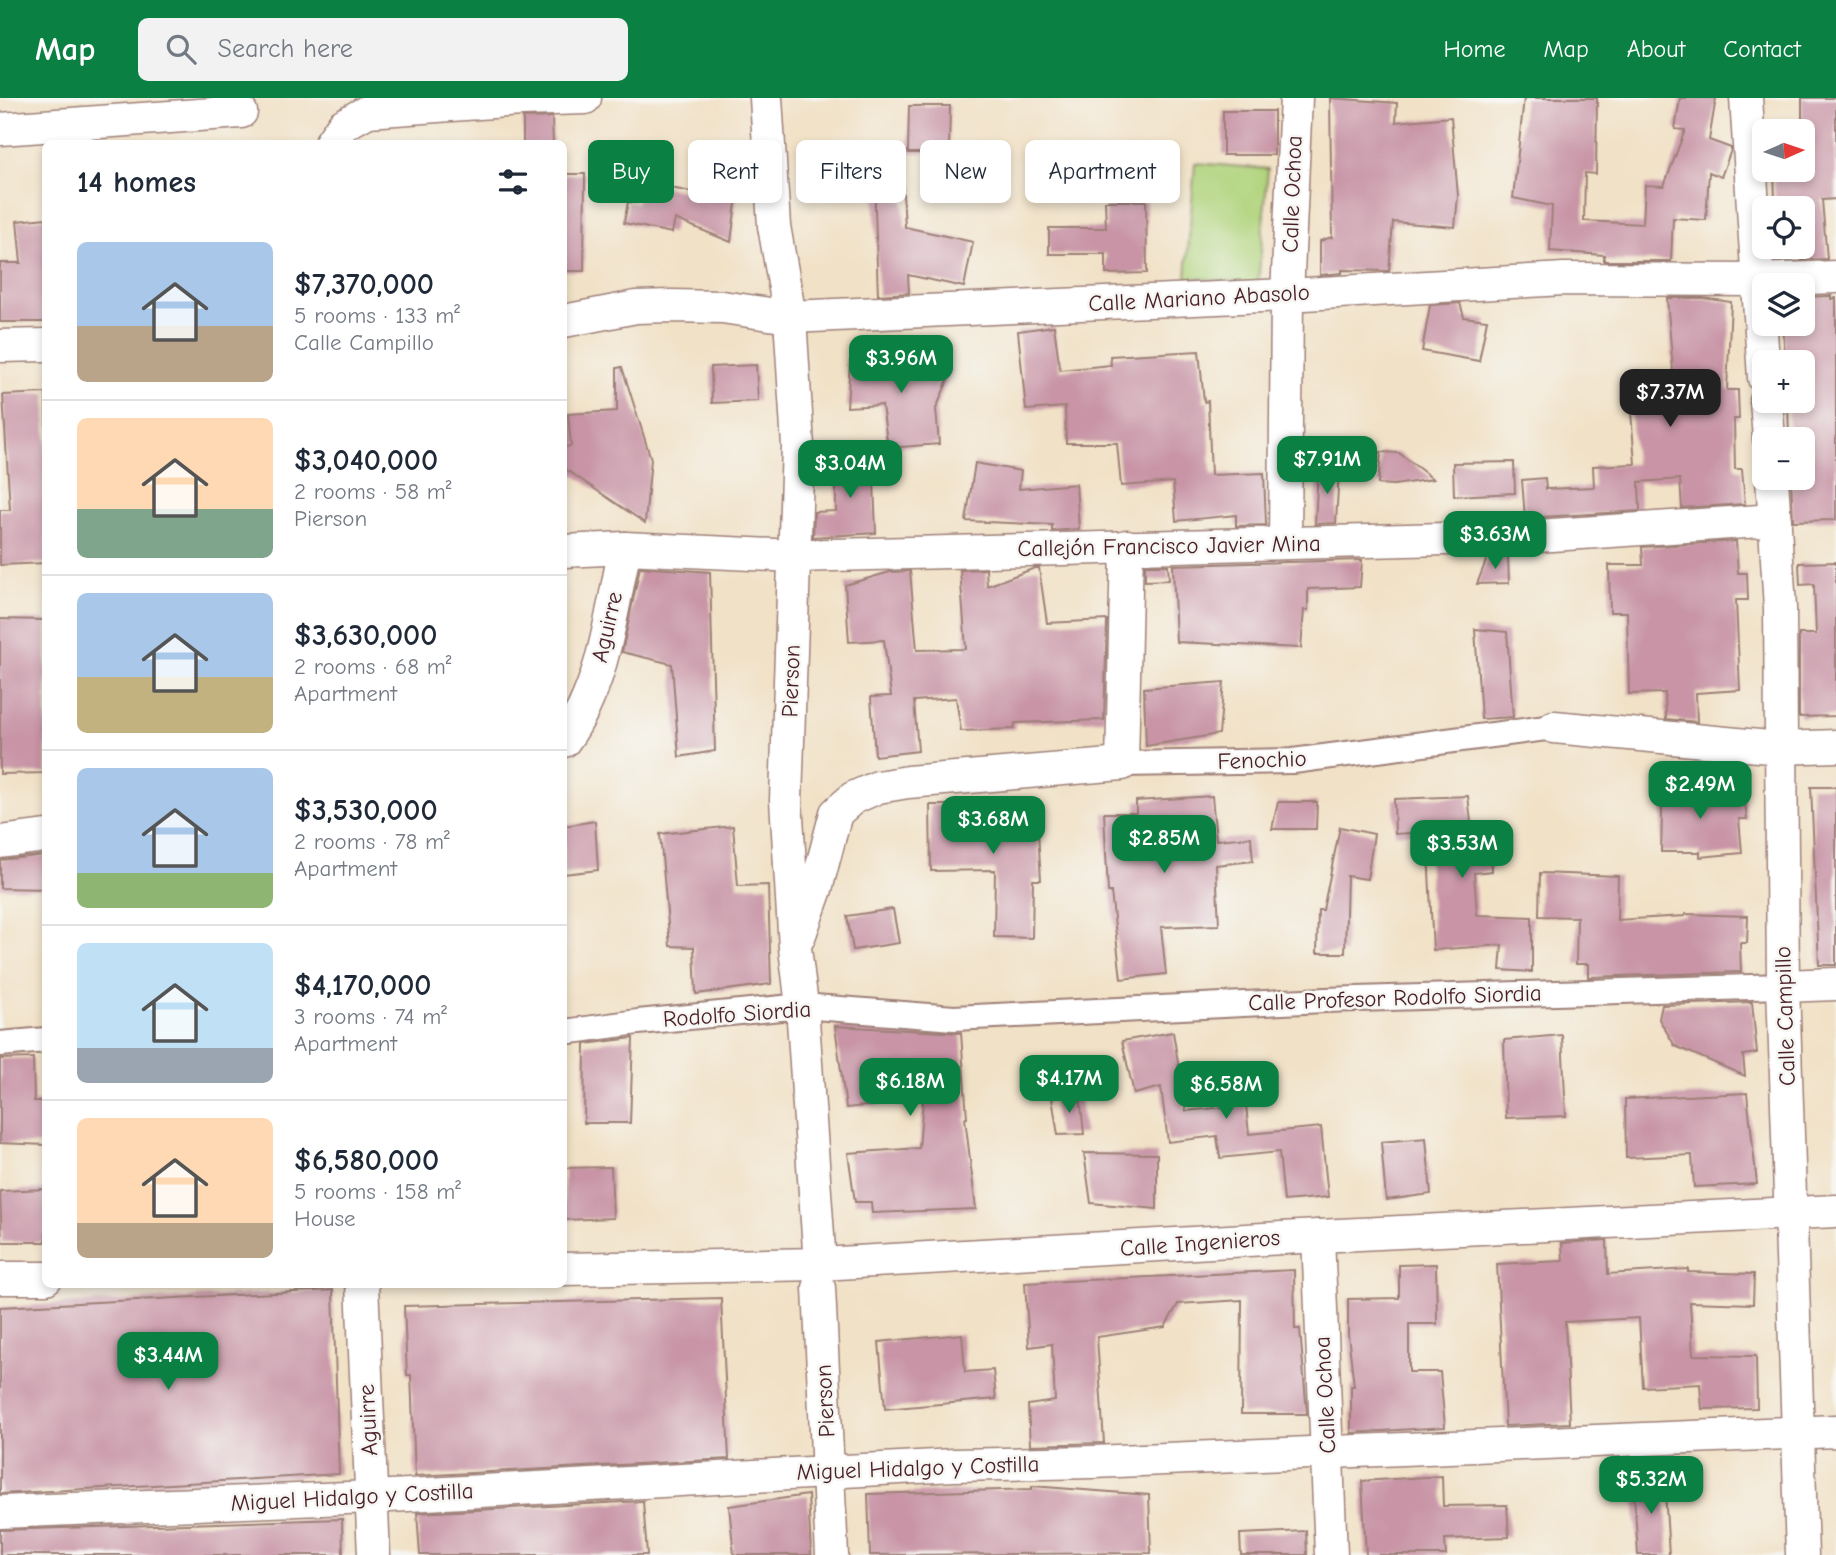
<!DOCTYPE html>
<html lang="en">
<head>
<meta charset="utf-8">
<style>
  :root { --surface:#fff; --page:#f2f2f3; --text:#1f2937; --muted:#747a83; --line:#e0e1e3; --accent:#0b8043 }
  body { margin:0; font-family:"Comic Neue",sans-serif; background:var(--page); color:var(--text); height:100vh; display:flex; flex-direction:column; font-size:26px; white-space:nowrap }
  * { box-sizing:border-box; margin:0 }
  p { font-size:23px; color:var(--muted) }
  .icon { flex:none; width:38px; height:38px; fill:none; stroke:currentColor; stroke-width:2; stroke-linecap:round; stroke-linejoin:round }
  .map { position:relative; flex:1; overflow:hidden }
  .side { position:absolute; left:42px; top:42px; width:525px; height:1148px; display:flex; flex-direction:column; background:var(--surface); border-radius:10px; box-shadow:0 4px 10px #0003 }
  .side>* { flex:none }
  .guide { position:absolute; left:588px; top:42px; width:665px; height:63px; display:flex; gap:14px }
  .needle { width:46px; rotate:87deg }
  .tools { position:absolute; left:1752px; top:21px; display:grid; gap:14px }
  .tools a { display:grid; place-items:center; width:63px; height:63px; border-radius:10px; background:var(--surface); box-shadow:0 4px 10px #0003; font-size:35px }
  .price { position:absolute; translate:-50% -60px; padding:0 16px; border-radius:14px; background:var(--accent); color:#fff; font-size:23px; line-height:46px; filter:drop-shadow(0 2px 4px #0008) }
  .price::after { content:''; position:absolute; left:50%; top:42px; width:21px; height:16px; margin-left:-10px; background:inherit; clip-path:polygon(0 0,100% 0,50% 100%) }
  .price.active { background:#222; color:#fff }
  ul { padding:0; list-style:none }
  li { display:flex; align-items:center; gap:21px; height:175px; padding:0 35px }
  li+li { border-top:2px solid var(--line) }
  li span { display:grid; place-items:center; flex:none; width:196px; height:140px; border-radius:10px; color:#555 }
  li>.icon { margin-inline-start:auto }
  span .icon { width:84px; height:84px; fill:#fffc; stroke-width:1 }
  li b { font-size:30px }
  h2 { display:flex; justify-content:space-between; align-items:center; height:84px; padding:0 35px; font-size:30px }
  .pill { padding:0 24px; border-radius:10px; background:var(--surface); box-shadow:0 4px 10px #0003; font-size:24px; line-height:63px }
  .pill.active { background:var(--accent); color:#fff }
  header { display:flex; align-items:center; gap:42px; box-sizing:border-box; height:98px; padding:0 35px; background:var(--accent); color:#fff }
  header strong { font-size:33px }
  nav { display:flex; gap:38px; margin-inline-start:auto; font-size:24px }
  .search { width:490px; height:63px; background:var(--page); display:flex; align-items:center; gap:18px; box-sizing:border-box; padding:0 24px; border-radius:10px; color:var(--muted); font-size:26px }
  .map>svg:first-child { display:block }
  .grass { fill:#b1d47d; stroke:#7e7a54; stroke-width:2 }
  .building { fill:#c894a6 }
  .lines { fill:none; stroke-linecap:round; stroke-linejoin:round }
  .pedestrian-casing { stroke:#9e8078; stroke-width:28 }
  .minor-casing { stroke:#9e8078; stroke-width:35 }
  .pedestrian { stroke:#fff; stroke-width:24 }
  .minor { stroke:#fff; stroke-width:32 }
  .labels { text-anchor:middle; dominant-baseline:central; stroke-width:5; stroke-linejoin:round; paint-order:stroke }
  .street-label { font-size:23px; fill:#4a1f2b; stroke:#f6f6f2 }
</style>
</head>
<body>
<header>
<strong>Map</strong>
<div class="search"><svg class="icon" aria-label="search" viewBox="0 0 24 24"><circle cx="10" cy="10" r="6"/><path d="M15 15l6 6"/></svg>Search here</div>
<nav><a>Home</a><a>Map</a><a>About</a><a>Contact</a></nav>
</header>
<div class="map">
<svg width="1836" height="1457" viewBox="0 0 1836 1457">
  <rect width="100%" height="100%" fill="#f6f6f2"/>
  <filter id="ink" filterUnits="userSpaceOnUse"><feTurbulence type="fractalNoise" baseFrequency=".0143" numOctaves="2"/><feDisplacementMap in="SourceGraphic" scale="14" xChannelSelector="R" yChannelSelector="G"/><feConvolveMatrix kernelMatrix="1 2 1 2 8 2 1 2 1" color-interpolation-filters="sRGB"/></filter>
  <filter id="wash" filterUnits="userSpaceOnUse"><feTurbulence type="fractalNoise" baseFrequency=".00686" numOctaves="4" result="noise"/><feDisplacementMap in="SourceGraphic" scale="28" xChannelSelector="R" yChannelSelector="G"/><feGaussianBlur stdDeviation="1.57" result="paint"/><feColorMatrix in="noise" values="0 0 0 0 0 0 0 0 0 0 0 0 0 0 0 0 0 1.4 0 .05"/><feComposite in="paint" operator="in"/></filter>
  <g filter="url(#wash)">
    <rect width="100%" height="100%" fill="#f1e1c6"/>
    <polygon class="grass" points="1195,65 1268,71 1258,186 1186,179"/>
    <g id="blocks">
      <g class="building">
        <polygon points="1330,0 1397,5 1396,24 1451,19 1458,98 1455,129 1393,124 1389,173 1342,172 1342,175 1320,177 1320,143 1332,139"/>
        <polygon points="1524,0 1597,0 1596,76 1585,75 1584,123 1643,126 1645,87 1664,88 1685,32 1675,31 1680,0 1716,0 1709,42 1731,50 1731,52 1721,79 1709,74 1706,122 1673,120 1671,163 1604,163 1604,157 1550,153 1552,108 1513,100"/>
        <polygon points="1802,0 1836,0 1836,101 1822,102 1827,161 1802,162 1802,102 1775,103 1774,72 1802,72"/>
        <polygon points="909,8 950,8 949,55 908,55"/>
        <rect x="1223" y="13" width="51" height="44"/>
        <polygon points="552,19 553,46 523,46 523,20"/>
        <polygon points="702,67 739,82 731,144 675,121 672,135 624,125 628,104 637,105 641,84 691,94"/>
        <polygon points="564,76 585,76 584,173 564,173"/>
        <polygon points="902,79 905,129 973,144 964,189 908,177 909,195 878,197 874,82"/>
        <polygon points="1105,103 1146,103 1147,175 1106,176 1106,156 1049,156 1049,130 1106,130"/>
        <polygon points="46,120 46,224 0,224 0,165 21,165 17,123"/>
        <polygon points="1831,198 1831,201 1836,200 1836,422 1793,423 1791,380 1802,380 1802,341 1789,341 1788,303 1802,303 1802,264 1785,264 1783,226 1802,226 1802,199"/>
        <polygon points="1667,200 1703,200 1731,204 1727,292 1738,292 1739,321 1734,321 1735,371 1742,371 1745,406 1682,410 1680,381 1639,384 1640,413 1525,420 1522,382 1545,380 1546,391 1594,389 1593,368 1635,366 1630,300 1675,297"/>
        <polygon points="1460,205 1464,219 1487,222 1479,263 1422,253 1430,207"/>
        <polygon points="1054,228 1060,272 1111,267 1110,258 1199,253 1204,304 1208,303 1211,377 1264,375 1266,427 1236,428 1236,417 1176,423 1173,384 1121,388 1117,345 1066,345 1065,309 1026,312 1018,233"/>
        <polygon points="889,247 952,272 936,311 939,346 888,350 882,307 847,309 850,263 888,262"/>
        <polygon points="756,267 758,303 712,305 711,269"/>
        <polygon points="622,269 651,361 645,425 564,370 564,349 571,348 568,316 617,313 617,270"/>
        <polygon points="46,295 46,465 0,467 0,412 10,412 3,297"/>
        <polygon points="1381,354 1399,355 1433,381 1394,387 1378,386"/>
        <polygon points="873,358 876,435 813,439 814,414 836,413 836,359"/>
        <polygon points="1514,364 1515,395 1454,398 1453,365"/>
        <polygon points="975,365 1021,373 1019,391 1076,386 1079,431 1052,433 1052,427 966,423"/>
        <polygon points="1318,370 1339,372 1336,425 1315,426"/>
        <polygon points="1736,443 1738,475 1747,475 1748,502 1736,502 1740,592 1696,595 1697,624 1666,621 1665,595 1629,596 1627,514 1610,514 1609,467 1643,467 1642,449"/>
        <polygon points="1488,458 1508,458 1509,485 1477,486"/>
        <polygon points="1362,462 1360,489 1308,491 1308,512 1304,512 1301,550 1176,544 1173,467"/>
        <polygon points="1836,464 1836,618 1799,619 1799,536 1816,536 1814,486 1800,487 1799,465"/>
        <polygon points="1145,467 1168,467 1169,482 1145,483"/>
        <polygon points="640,469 710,474 715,653 679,659 672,566 622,554"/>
        <polygon points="1035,470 1039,470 1047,525 1107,522 1104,622 1015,625 1014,631 961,633 956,600 914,603 918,653 875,658 871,599 891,598 884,542 849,544 845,487 890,474 910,473 917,552 966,551 960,472 986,471 987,488"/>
        <polygon points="0,521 46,522 46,675 0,676"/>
        <polygon points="1475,531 1507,534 1513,619 1481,621"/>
        <polygon points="1224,584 1219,636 1146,648 1144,590"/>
        <polygon points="1663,680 1692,680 1695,701 1744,697 1747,721 1739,721 1742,755 1700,759 1700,754 1661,754"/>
        <polygon points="1811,689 1836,689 1836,867 1819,867"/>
        <polygon points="1212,698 1216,742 1251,739 1253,763 1216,767 1219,827 1161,829 1166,876 1121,881 1111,794 1108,794 1104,715 1136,715 1136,703"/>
        <polygon points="1468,698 1472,733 1491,733 1492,773 1474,775 1477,817 1532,819 1532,874 1500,872 1502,847 1433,852 1427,734 1395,736 1394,701"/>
        <polygon points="1036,703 1041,782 1033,782 1032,840 994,839 995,772 931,773 930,707 968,707 969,714 1013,712 1012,704"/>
        <polygon points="1278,704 1317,704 1316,731 1272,731"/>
        <polygon points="595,723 598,772 564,776 564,728"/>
        <polygon points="733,728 738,788 768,787 771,886 696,896 694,849 670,848 660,736"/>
        <polygon points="1340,729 1374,736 1367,781 1347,778 1345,855 1317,855 1318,812 1323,812"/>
        <polygon points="46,757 46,791 0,790 0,762"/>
        <polygon points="1540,775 1618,778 1617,822 1685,818 1685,816 1748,818 1747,845 1740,845 1741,874 1588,879 1588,866 1576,866 1577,819 1539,818"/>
        <polygon points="893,811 899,845 853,852 847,818"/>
        <polygon points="1752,904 1757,955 1743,957 1745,978 1675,948 1659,921 1662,907"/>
        <polygon points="835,928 961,935 967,1020 965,1020 976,1111 872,1115 871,1104 855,1104 848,1055 919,1050 923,1002 846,1010"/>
        <polygon points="1173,934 1186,1013 1246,1007 1249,1036 1321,1029 1328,1099 1284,1103 1279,1054 1220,1060 1217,1038 1168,1044 1161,989 1134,996 1122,943"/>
        <polygon points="1562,937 1566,1018 1506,1020 1504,942"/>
        <polygon points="633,940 630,1025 584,1025 585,946"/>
        <polygon points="33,960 34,1003 46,1003 46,1047 0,1045 0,961"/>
        <polygon points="1747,995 1757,1086 1694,1089 1692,1057 1626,1060 1625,1001"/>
        <polygon points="1080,997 1084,1036 1058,1037 1052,1000"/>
        <polygon points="1426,1040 1431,1096 1386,1102 1381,1044"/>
        <polygon points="1084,1055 1157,1056 1157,1111 1091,1105"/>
        <polygon points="611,1069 613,1120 564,1122 564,1070"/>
        <polygon points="46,1091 46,1144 2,1144 0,1093"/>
        <polygon points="1607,1142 1608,1176 1688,1171 1688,1174 1754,1176 1753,1206 1690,1204 1693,1257 1756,1258 1757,1310 1702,1311 1700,1286 1643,1289 1639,1220 1565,1224 1570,1325 1505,1328 1497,1166 1563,1163 1562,1145"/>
        <polygon points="1436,1166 1437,1226 1409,1226 1409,1274 1440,1274 1445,1329 1351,1335 1351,1288 1354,1288 1348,1236 1348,1201 1399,1200 1399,1167"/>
        <polygon points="1294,1172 1295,1231 1300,1231 1307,1316 1241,1316 1242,1202 1178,1206 1165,1229 1097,1239 1104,1345 1030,1347 1028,1307 1055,1303 1052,1246 1029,1249 1025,1185"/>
        <polygon points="333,1192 339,1376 0,1396 0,1209"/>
        <polygon points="721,1200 729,1361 415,1378 411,1277 407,1277 404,1208"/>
        <polygon points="962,1236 965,1274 993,1272 996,1301 885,1311 879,1244"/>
        <polygon points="1442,1378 1443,1408 1507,1407 1509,1439 1445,1441 1446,1457 1366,1457 1362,1383"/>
        <polygon points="1664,1378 1669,1457 1638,1457 1633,1380"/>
        <polygon points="1032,1388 1149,1397 1151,1455 870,1457 868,1396 1032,1391"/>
        <polygon points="808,1397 811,1457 734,1457 729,1408"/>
        <polygon points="643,1403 647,1457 420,1457 417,1415"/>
        <polygon points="342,1421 343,1457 0,1457 0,1432"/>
        <polygon points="1306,1433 1307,1457 1241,1457 1240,1436"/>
      </g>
    </g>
  </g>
  <g filter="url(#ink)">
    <use href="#blocks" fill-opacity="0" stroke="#9e8078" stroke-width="2"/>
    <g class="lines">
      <defs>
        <g id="pedestrian">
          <polyline points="1122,666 1293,663 1554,629"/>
          <polyline points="564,934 638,924 802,908 954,920 1325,902 1783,888"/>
          <polyline points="0,946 46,942"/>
        </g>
        <g id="minor">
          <polyline points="766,0 774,128 790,219 798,348 786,702 795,850 802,908 820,1166"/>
          <polyline points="1746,0 1764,280"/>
          <polyline points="0,31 241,14"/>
          <polyline points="330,46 343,27 368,13 522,2 585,0"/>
          <polyline points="564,223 636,209 671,208 722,209 790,219 1287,197 1564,181 1756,182 1836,179"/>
          <polyline points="0,248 46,247"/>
          <polyline points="1766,303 1769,341"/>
          <polyline points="1772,380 1780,510 1783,888 1802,1457"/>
          <polyline points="1285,445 1287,197 1296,0"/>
          <polyline points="564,453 625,450 795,458 1522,439 1775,422"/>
          <polyline points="1554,629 1780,650 1836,648"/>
          <path d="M564,643c40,-54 47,-128 61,-193"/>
          <polyline points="0,744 46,738"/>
          <polyline points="799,839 816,791 836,715 853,700 878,689 908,684 1122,666 1127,448"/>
          <polyline points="1783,888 1836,886"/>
          <polyline points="1318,1138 1331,1457"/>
          <polyline points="564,1171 820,1166 1318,1138 1836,1113"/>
          <polyline points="0,1180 46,1180"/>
          <polyline points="362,1186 374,1457"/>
          <polyline points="819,1190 832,1457"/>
          <polyline points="0,1414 372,1399 954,1367 1093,1364 1836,1333"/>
        </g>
      </defs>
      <use href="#pedestrian" class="pedestrian-casing"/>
      <use href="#minor" class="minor-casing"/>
      <use href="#pedestrian" class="pedestrian"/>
      <use href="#minor" class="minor"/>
    </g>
  </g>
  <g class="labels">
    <g class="street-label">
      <text transform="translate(1292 96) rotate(-88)">Calle Ochoa</text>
      <text transform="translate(1199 200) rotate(-3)">Calle Mariano Abasolo</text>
      <text transform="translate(1169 448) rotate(-1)">Callejón Francisco Javier Mina</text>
      <text transform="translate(607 529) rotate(-77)">Aguirre</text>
      <text transform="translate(791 583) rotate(-88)">Pierson</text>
      <text transform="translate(1262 662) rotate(-2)">Fenochio</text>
      <text transform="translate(1395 900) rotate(-2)">Calle Profesor Rodolfo Siordia</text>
      <text transform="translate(737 916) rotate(-4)">Rodolfo Siordia</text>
      <text transform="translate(1785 918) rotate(-92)">Calle Campillo</text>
      <text transform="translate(1200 1145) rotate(-4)">Calle Ingenieros</text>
      <text transform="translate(1325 1297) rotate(-93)">Calle Ochoa</text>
      <text transform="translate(825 1303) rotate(-93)">Pierson</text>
      <text transform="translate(368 1322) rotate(-93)">Aguirre</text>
      <text transform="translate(918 1370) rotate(-2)">Miguel Hidalgo y Costilla</text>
      <text transform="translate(352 1399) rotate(-3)">Miguel Hidalgo y Costilla</text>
    </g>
  </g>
</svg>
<div class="tools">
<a><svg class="needle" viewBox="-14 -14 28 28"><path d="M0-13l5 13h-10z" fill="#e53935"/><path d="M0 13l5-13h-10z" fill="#747a83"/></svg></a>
<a><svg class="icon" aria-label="locate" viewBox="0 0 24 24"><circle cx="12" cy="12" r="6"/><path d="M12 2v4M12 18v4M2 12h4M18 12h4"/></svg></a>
<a><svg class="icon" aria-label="layers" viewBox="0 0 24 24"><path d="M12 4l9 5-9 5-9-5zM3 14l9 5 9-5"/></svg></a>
<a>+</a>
<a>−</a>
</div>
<b class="price" style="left:901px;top:297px">$3.96M</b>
<b class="price active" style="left:1670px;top:331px">$7.37M</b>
<b class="price" style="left:1327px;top:398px">$7.91M</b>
<b class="price" style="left:850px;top:402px">$3.04M</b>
<b class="price" style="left:1495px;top:473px">$3.63M</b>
<b class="price" style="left:1700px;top:723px">$2.49M</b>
<b class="price" style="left:993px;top:758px">$3.68M</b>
<b class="price" style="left:1164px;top:777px">$2.85M</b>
<b class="price" style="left:1462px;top:782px">$3.53M</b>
<b class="price" style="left:1069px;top:1017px">$4.17M</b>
<b class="price" style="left:910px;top:1020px">$6.18M</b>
<b class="price" style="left:1226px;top:1023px">$6.58M</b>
<b class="price" style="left:168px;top:1294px">$3.44M</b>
<b class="price" style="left:1651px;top:1418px">$5.32M</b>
<div class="guide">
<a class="pill active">Buy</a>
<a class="pill">Rent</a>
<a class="pill">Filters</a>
<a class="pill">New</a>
<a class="pill">Apartment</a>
</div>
<section class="side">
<h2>14 homes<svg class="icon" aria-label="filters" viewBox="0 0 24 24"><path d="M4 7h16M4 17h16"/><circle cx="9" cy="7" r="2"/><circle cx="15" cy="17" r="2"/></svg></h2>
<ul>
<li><span style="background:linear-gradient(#a9c7e8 60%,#b9a48a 0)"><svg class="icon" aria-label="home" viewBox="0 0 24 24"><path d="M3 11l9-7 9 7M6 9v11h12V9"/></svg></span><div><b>$7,370,000</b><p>5 rooms · 133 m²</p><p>Calle Campillo</p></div></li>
<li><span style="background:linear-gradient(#ffd9b3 65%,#7fa58c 0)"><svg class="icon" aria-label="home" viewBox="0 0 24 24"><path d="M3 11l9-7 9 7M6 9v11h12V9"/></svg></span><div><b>$3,040,000</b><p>2 rooms · 58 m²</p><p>Pierson</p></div></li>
<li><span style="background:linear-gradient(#a9c7e8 60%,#c2b280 0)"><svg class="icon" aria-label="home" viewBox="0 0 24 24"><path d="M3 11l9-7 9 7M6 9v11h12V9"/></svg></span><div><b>$3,630,000</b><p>2 rooms · 68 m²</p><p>Apartment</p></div></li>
<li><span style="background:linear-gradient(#a9c7e8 75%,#8fb573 0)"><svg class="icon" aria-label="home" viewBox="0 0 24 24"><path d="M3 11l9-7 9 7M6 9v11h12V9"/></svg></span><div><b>$3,530,000</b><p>2 rooms · 78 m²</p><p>Apartment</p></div></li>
<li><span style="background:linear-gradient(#bfe0f5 75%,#9aa5b1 0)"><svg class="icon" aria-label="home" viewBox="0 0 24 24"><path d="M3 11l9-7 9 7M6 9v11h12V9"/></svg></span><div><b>$4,170,000</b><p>3 rooms · 74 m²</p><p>Apartment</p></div></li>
<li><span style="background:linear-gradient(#ffd9b3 75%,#b9a48a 0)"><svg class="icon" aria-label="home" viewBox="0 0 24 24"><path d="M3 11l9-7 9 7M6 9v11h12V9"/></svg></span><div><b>$6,580,000</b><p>5 rooms · 158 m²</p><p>House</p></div></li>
</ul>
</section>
</div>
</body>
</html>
